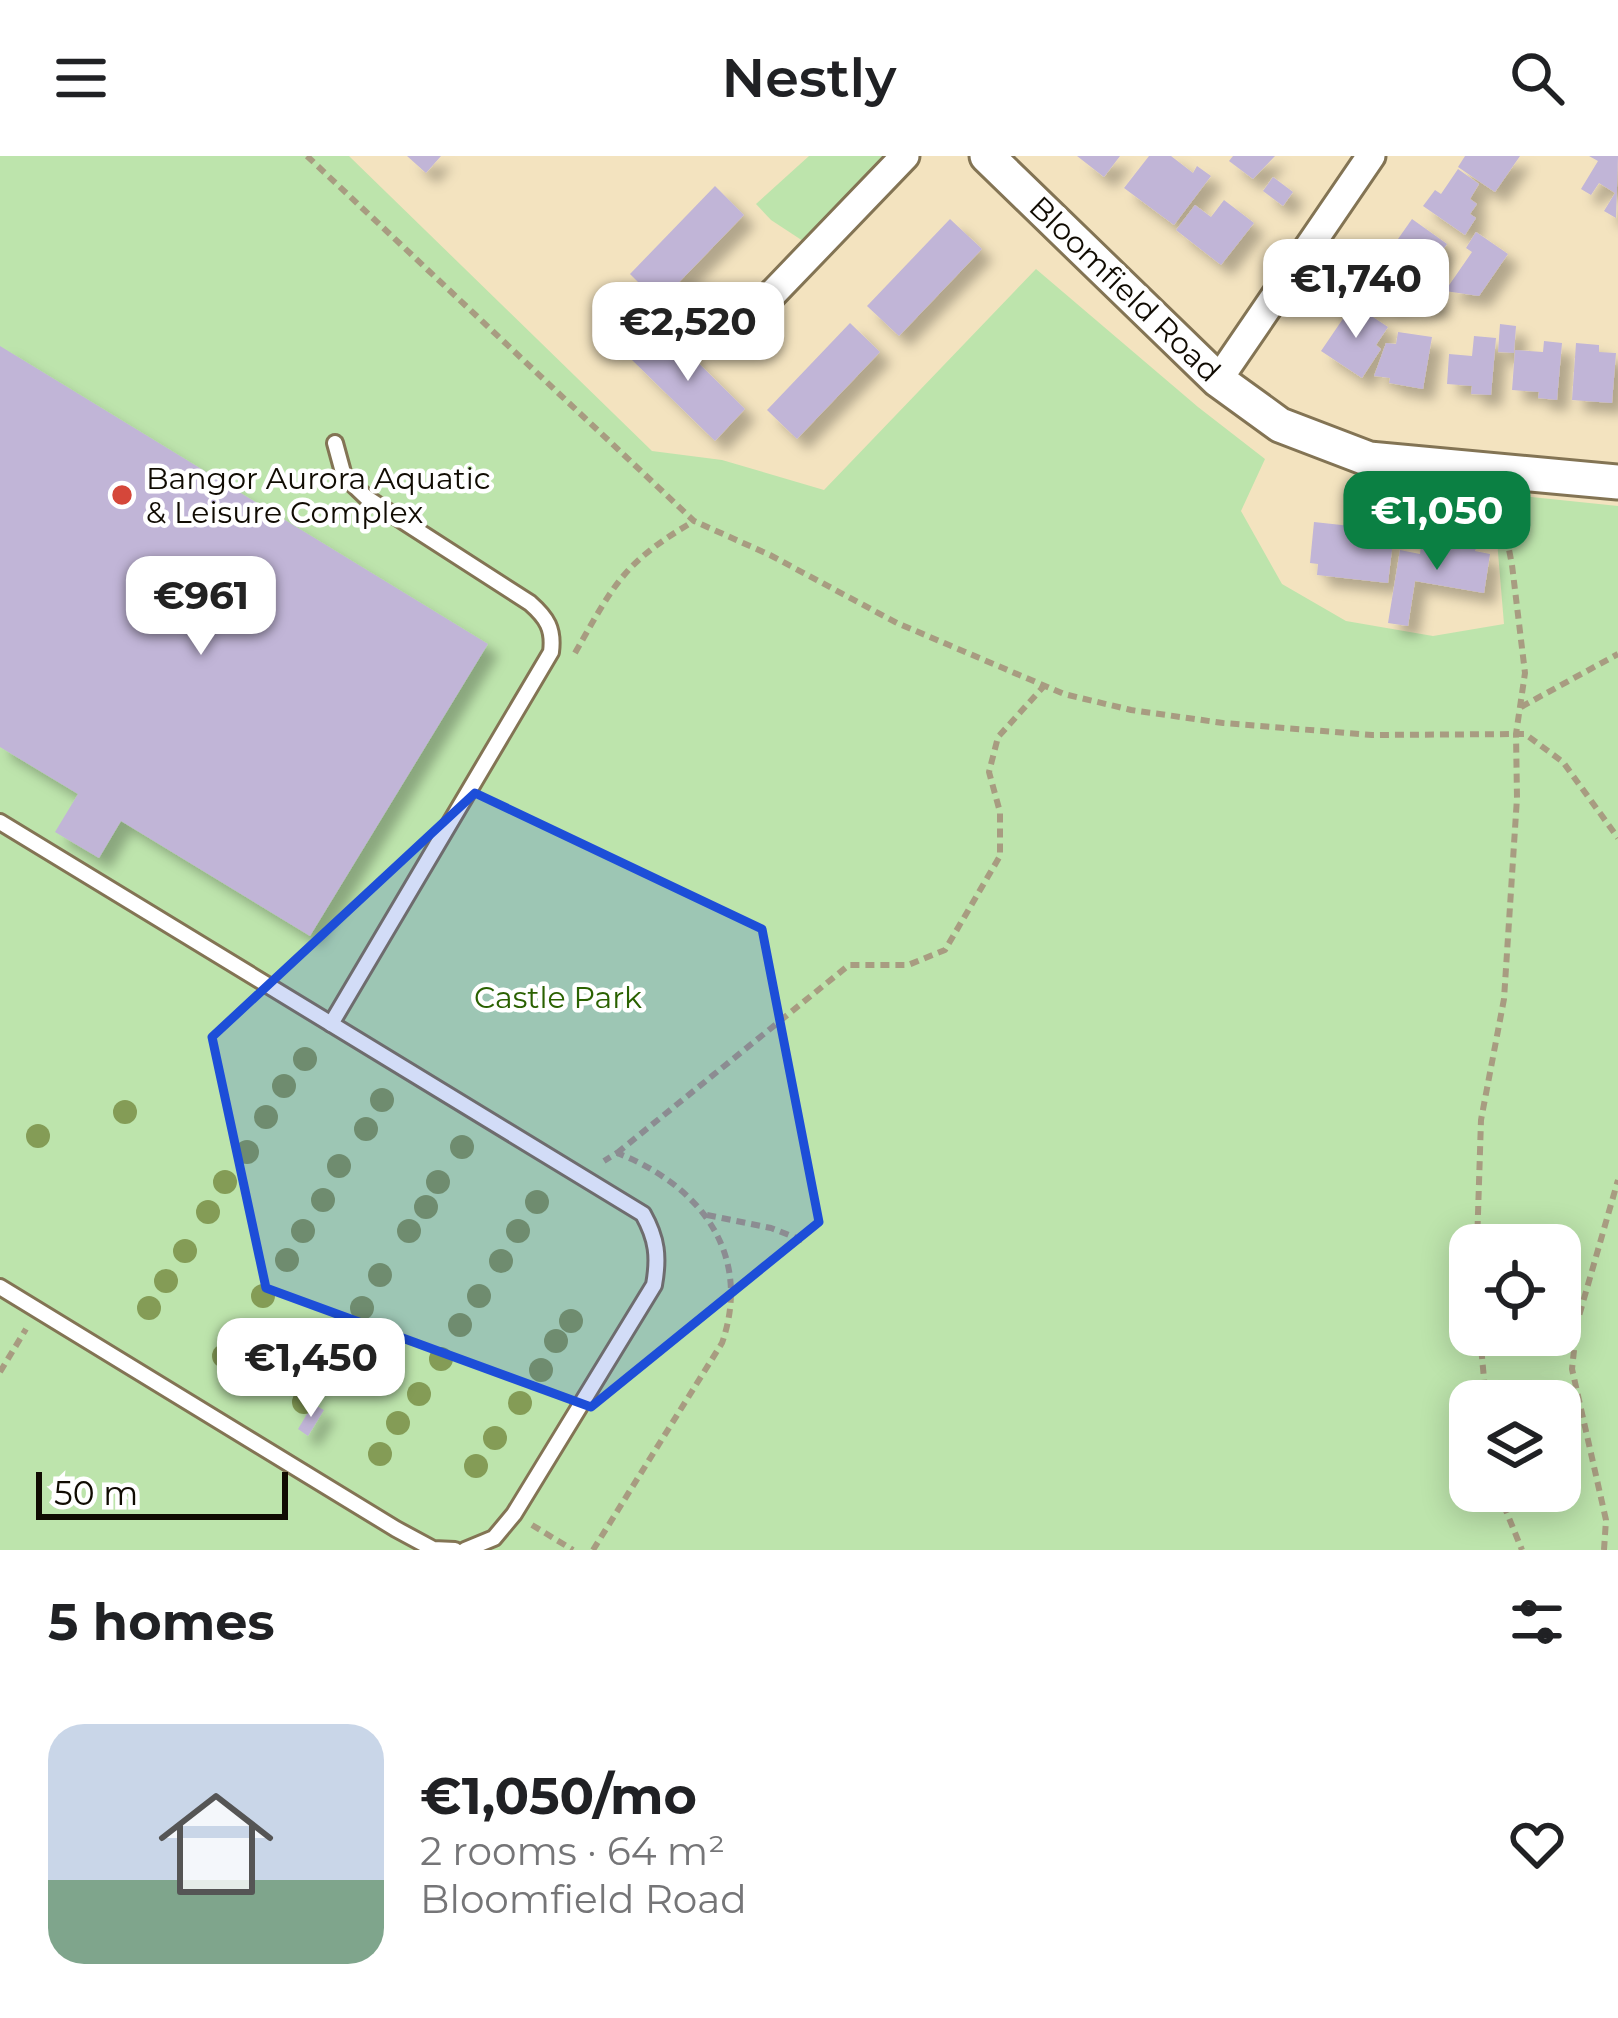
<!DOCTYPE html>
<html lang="en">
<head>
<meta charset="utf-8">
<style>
  :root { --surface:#fff; --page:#f6f6f6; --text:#202124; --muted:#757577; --line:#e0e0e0; --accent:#0b8043 }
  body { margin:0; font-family:Montserrat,sans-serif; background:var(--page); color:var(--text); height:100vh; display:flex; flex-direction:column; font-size:45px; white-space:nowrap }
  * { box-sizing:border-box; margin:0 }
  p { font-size:39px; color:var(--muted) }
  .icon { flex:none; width:66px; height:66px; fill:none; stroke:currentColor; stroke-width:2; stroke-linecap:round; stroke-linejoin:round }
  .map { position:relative; height:1394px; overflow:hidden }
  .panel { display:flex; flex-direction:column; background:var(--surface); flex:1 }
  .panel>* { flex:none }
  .tools { position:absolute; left:1449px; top:1068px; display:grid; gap:24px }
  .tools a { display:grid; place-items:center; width:132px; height:132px; border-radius:24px; background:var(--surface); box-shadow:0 6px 30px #0003; font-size:60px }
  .scale { position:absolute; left:36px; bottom:30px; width:252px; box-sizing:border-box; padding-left:12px; border:6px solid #100b02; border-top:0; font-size:33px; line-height:42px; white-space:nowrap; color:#100b02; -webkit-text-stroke:9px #fff; paint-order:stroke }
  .price { position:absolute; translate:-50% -102px; padding:0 27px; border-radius:24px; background:#fff; color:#222; font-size:39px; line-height:78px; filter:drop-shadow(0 3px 6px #0008) }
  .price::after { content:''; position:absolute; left:50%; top:72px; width:36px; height:27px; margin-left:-18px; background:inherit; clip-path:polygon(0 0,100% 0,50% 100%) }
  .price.current { background:var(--accent); color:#fff }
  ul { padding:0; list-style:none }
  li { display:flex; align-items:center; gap:36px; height:300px; padding:0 48px }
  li+li { border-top:3px solid var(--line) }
  li span { display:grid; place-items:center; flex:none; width:336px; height:240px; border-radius:36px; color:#555 }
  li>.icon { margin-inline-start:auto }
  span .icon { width:144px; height:144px; fill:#fffc; stroke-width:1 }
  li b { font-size:51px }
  h2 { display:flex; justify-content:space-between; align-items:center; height:144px; padding:0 48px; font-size:51px }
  header { display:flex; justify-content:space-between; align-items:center; height:156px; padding:0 48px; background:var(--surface); font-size:54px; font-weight:600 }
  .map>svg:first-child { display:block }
  .green { fill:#bde4ac; fill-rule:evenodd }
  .building { fill:#c1b5d7; filter:url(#shadow) }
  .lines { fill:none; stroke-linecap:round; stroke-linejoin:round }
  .service-casing { stroke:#837454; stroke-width:20 }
  .minor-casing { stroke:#837454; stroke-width:33 }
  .tertiary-casing { stroke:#837454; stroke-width:39 }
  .path { stroke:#a89c81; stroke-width:6; stroke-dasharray:9 6; stroke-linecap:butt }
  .service { stroke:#fff; stroke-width:14 }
  .minor { stroke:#fff; stroke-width:27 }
  .tertiary { stroke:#fff; stroke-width:33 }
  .tree { fill:#849c56 }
  .marked { fill:#1d4ed8; fill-opacity:0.2; stroke:#1d4ed8; stroke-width:9; stroke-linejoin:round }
  .poi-dot { fill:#d5473a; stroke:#fff; stroke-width:4.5 }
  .labels { text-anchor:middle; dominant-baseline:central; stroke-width:9; stroke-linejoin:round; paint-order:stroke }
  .street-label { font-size:30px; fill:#100b02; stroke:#fff }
  .poi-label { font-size:30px; fill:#100b02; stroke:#fff; text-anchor:start }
  .park-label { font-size:30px; fill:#2a6100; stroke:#fff }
</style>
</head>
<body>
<header><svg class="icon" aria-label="menu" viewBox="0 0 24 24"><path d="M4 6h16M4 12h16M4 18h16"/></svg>Nestly<svg class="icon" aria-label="search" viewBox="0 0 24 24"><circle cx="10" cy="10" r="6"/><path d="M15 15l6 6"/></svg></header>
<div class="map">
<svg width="1618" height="1394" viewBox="0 0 1618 1394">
  <defs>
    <filter id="shadow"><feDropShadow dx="11" dy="11" stdDeviation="6" flood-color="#0004"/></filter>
  </defs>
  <rect width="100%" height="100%" fill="#f3e3bf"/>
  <g class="green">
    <path d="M0,0h349l303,295 70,9 102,30 212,-221 162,138 67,52 -24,52 41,73 64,37 87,15 71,-12 -11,-131 125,13v1044h-1618zM1470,1089h90v90h-90zM1470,1245h90v90h-90z"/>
    <polygon points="809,0 884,0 803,85 771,64 756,48"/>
  </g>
  <g class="building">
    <polygon points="407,0 441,0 426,17"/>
    <polygon points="1077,0 1120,0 1104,21"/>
    <polygon points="1149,0 1171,0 1193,17 1197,10 1211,20 1174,69 1124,32"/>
    <polygon points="1233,0 1275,0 1253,23 1229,5"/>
    <polygon points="1465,0 1520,0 1495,36 1458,11"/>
    <polygon points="1589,0 1618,0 1616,62 1604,55 1615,37 1599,27 1591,39 1581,33 1598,5"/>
    <polygon points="1458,13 1479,28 1470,43 1477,48 1470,58 1476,62 1465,79 1423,50 1435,34 1441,38"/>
    <polygon points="1273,21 1293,36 1283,50 1263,35"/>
    <polygon points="715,30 744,59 659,147 630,118"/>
    <polygon points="1224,44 1254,67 1221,109 1176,74 1195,49 1211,61"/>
    <polygon points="950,63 982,93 899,180 867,150"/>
    <polygon points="1412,63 1447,88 1419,128 1384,103"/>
    <polygon points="1476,76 1508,98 1479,140 1445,135 1472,96 1466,92"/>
    <polygon points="1376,116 1403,134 1393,149 1366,131"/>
    <polygon points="1422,137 1440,139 1438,152 1421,150"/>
    <polygon points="1353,148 1388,171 1376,189 1381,193 1362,222 1321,195"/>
    <polygon points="850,167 880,196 797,283 767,254"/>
    <polygon points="1500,168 1516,170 1514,197 1498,196"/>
    <polygon points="662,171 745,253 715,285 631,203"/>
    <polygon points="1398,176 1432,181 1423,233 1389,227 1390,222 1374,220 1386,187 1396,188"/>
    <polygon points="1474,180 1496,182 1491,239 1471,238 1472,230 1447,228 1449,198 1472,200"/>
    <polygon points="1544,185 1562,187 1557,244 1538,242 1539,236 1512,234 1515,194 1543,196"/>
    <polygon points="1576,187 1599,189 1599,196 1616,197 1612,247 1572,244"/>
    <polygon points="0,190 488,488 310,780 121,665 99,702 55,676 78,638 0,591"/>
    <polygon points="1314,366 1360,371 1359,381 1393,385 1388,427 1317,419 1318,408 1310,407"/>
    <polygon points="1422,381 1477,390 1475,395 1490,398 1484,437 1415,425 1408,470 1388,467 1400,394 1420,398"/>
    <polygon points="313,1248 324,1254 308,1280 298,1273"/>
  </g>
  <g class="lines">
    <defs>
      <g id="service">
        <path d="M0,666l643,392c14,25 16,43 11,71l-140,229 -20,24 -29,12"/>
        <path d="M331,868l220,-372c3,-23 -4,-34 -21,-49l-163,-105 -23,-22 -9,-33"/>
        <polyline points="0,1131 396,1373 433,1393 455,1394"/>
      </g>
      <g id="minor">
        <polyline points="754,157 905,0"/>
        <polyline points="1218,224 1371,0"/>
      </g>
      <polyline id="tertiary" points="987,0 1218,224 1280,269 1369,303 1618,326"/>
    </defs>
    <use href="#service" class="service-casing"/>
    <use href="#minor" class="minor-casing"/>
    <use href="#tertiary" class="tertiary-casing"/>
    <g class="path">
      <polyline points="307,0 694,365 770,399 897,467 1064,538 1131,554 1223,567 1372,579 1525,578 1563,606 1618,682"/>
      <path d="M575,497c40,-70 48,-90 119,-132"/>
      <polyline points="1521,551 1618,498"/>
      <polyline points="617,997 849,809 908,809 945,794 1000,700 1000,656 989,616 998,581 1044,530"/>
      <polyline points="707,1059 771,1072 807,1086"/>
      <polyline points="1477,1089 1481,964 1504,843 1517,642 1516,578 1525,517 1512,409 1500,347"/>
      <polyline points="1480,1179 1486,1245"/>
      <polyline points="0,1216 26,1173"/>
      <polyline points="1498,1335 1522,1394"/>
      <polyline points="532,1369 573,1394"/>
      <path d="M593,1394l129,-207c31,-89 -22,-158 -105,-190l-13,8"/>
      <polyline points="1604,1394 1606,1364 1572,1213 1577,1167 1618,1024"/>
    </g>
    <use href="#service" class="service"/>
    <use href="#minor" class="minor"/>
    <use href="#tertiary" class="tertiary"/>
  </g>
  <g class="tree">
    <circle cx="305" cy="903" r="12"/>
    <circle cx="284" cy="930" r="12"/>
    <circle cx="382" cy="944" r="12"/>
    <circle cx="125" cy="956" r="12"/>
    <circle cx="266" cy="961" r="12"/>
    <circle cx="366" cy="973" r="12"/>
    <circle cx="38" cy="980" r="12"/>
    <circle cx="462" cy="991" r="12"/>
    <circle cx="247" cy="996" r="12"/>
    <circle cx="339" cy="1010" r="12"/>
    <circle cx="225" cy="1026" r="12"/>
    <circle cx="438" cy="1026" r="12"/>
    <circle cx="323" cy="1044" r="12"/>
    <circle cx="537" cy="1046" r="12"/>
    <circle cx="426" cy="1051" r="12"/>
    <circle cx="208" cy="1056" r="12"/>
    <circle cx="303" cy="1075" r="12"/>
    <circle cx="409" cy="1075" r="12"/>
    <circle cx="518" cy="1075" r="12"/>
    <circle cx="185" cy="1095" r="12"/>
    <circle cx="287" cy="1104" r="12"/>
    <circle cx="501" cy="1105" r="12"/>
    <circle cx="380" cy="1119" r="12"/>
    <circle cx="166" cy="1125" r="12"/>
    <circle cx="263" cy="1140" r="12"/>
    <circle cx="479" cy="1140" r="12"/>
    <circle cx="149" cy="1152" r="12"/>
    <circle cx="362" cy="1152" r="12"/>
    <circle cx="571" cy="1165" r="12"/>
    <circle cx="460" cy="1169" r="12"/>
    <circle cx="240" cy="1175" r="12"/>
    <circle cx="556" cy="1185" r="12"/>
    <circle cx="339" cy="1189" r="12"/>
    <circle cx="224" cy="1200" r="12"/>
    <circle cx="441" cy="1203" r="12"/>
    <circle cx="541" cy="1214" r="12"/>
    <circle cx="321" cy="1217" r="12"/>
    <circle cx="419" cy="1238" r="12"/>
    <circle cx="304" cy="1246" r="12"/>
    <circle cx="520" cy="1247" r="12"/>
    <circle cx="398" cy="1267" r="12"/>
    <circle cx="495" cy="1282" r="12"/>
    <circle cx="380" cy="1298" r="12"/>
    <circle cx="476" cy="1310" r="12"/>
  </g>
  <path class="marked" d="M475,637l287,136 57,293 -228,185 -325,-119 -54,-251z"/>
  <circle class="poi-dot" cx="122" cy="339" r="12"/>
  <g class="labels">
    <g class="street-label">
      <text transform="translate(1125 133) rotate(44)">Bloomfield Road</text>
    </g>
    <g class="poi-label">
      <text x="146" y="322">Bangor Aurora Aquatic<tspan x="146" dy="34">&amp; Leisure Complex</tspan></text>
    </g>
    <g class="park-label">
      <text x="558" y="841">Castle Park</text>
    </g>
  </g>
</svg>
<div class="tools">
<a><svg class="icon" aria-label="locate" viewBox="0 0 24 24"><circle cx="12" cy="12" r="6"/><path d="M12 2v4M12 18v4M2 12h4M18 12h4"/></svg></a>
<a><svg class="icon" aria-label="layers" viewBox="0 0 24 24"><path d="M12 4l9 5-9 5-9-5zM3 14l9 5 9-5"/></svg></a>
</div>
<div class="scale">50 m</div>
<b class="price" style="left:1356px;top:185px">€1,740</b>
<b class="price" style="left:688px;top:228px">€2,520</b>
<b class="price current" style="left:1437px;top:417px">€1,050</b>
<b class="price" style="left:201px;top:502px">€961</b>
<b class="price" style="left:311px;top:1264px">€1,450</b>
</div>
<section class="panel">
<h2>5 homes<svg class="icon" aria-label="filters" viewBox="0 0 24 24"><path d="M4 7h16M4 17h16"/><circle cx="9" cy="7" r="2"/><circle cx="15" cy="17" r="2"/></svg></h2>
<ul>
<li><span style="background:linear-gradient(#c9d6e8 65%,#7fa58c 0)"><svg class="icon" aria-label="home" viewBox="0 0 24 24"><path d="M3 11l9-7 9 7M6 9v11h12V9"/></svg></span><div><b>€1,050/mo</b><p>2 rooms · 64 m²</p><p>Bloomfield Road</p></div><svg class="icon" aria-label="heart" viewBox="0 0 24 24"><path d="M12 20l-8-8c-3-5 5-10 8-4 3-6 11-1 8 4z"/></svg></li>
</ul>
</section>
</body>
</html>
